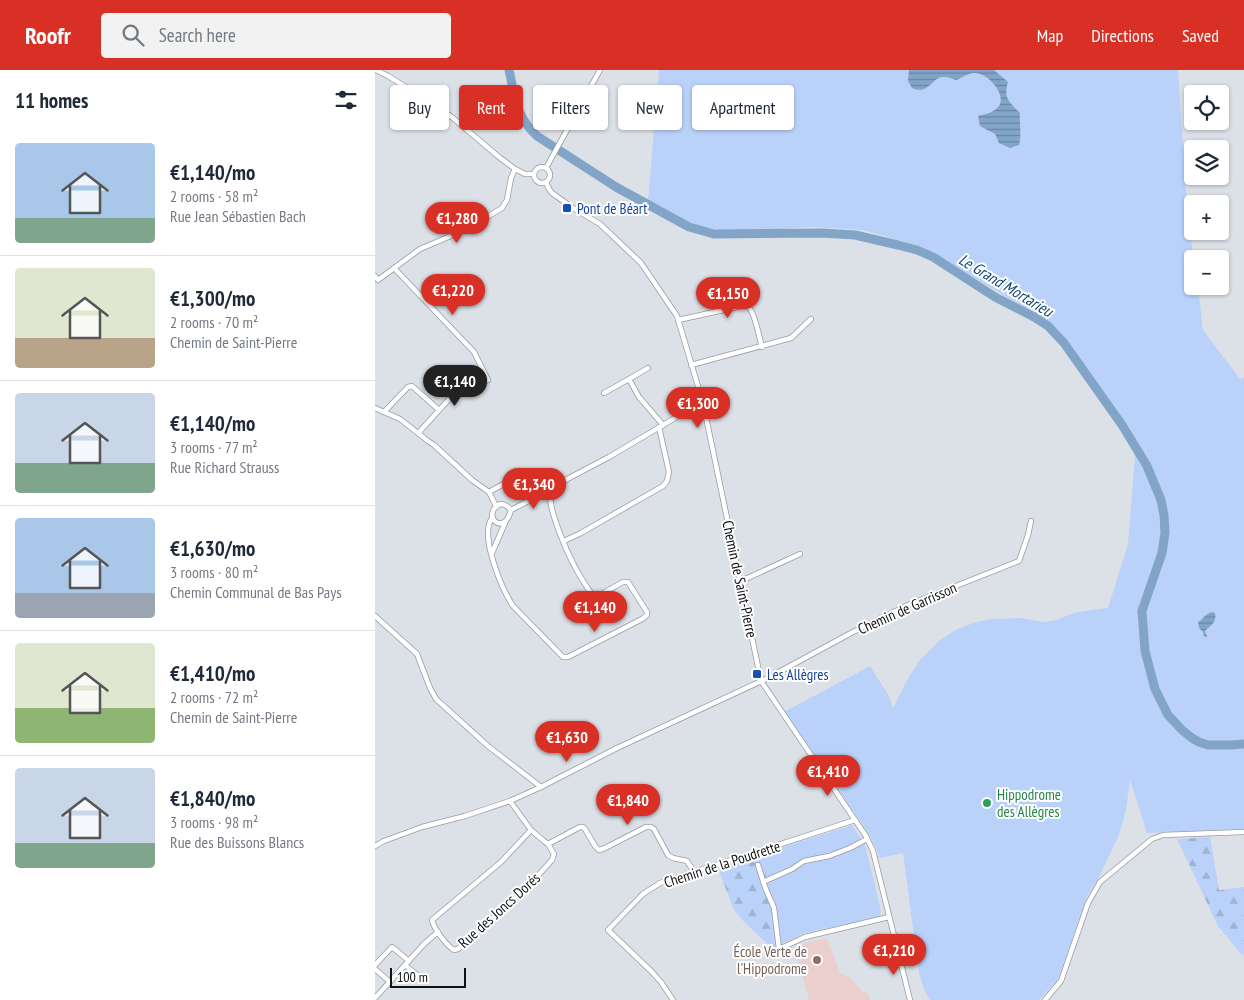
<!DOCTYPE html>
<html lang="en">
<head>
<meta charset="utf-8">
<style>
  :root { --surface:#fff; --page:#f2f2f3; --text:#1f2937; --muted:#747a83; --line:#e0e1e3; --accent:#d93025 }
  body { margin:0; font-family:"PT Sans Narrow",sans-serif; background:var(--page); color:var(--text); height:100vh; display:flex; flex-direction:column; font-size:19px; white-space:nowrap }
  * { box-sizing:border-box; margin:0 }
  p { font-size:16px; color:var(--muted) }
  .icon { flex:none; width:28px; height:28px; fill:none; stroke:currentColor; stroke-width:2; stroke-linecap:round; stroke-linejoin:round }
  .map { position:relative; flex:1; overflow:hidden }
  .side { display:flex; flex-direction:column; background:var(--surface); width:375px }
  .side>* { flex:none }
  .top-card { position:absolute; left:15px; top:15px; width:475px; height:45px; display:flex; gap:10px }
  .controls { position:absolute; left:809px; top:15px; display:grid; gap:10px }
  .controls a { display:grid; place-items:center; width:45px; height:45px; border-radius:5px; background:var(--surface); box-shadow:0 1px 4px #0004; font-size:25px }
  .scale { position:absolute; left:15px; bottom:12px; width:76px; box-sizing:border-box; padding-left:5px; border:2px solid #111214; border-top:0; font-size:14px; line-height:18px; white-space:nowrap; color:#111214; -webkit-text-stroke:4px #fff; paint-order:stroke }
  .price { position:absolute; translate:-50% -42px; padding:0 11px; border-radius:18px; background:var(--accent); color:#fff; font-size:16px; line-height:32px; filter:drop-shadow(0 1px 2px #0008) }
  .price::after { content:''; position:absolute; left:50%; top:30px; width:15px; height:11px; margin-left:-8px; background:inherit; clip-path:polygon(0 0,100% 0,50% 100%) }
  .price.selected { background:#222; color:#fff }
  ul { padding:0; list-style:none }
  li { display:flex; align-items:center; gap:15px; height:125px; padding:0 15px }
  li+li { border-top:1px solid var(--line) }
  li span { display:grid; place-items:center; flex:none; width:140px; height:100px; border-radius:5px; color:#555 }
  li>.icon { margin-inline-start:auto }
  span .icon { width:60px; height:60px; fill:#fffc; stroke-width:1 }
  li b { font-size:21px }
  h2 { display:flex; justify-content:space-between; align-items:center; height:60px; padding:0 15px; font-size:21px }
  .pill { padding:0 18px; border-radius:5px; background:var(--surface); box-shadow:0 1px 4px #0004; font-size:18px; line-height:45px }
  .pill.selected { background:var(--accent); color:#fff }
  header { display:flex; align-items:center; gap:30px; box-sizing:border-box; height:70px; padding:0 25px; background:var(--accent); color:#fff }
  header strong { font-size:24px }
  nav { display:flex; gap:28px; margin-inline-start:auto; font-size:18px }
  .search { width:350px; height:45px; background:var(--page); display:flex; align-items:center; gap:12px; box-sizing:border-box; padding:0 18px; border-radius:5px; color:var(--muted); font-size:19px }
  main { display:flex; flex:1; min-height:0 }
  .map>svg:first-child { display:block }
  .education { fill:#eacfcc }
  .green { fill:#bad2f9 }
  .forest { fill:url(#forest-firs) }
  .water { fill:url(#water-rules) }
  .lines { fill:none; stroke-linecap:round; stroke-linejoin:round }
  .river { stroke:#82a5c7; stroke-width:9 }
  .minor-casing { stroke:#979ba1; stroke-width:6 }
  .minor { stroke:#fff; stroke-width:4.5 }
  .transit-dot { fill:#1a4fb4; stroke:#fff; stroke-width:2 }
  .leisure-dot { fill:#2e9e5b; stroke:#fff; stroke-width:2 }
  .education-dot { fill:#8d6e63; stroke:#fff; stroke-width:2 }
  .labels { text-anchor:middle; dominant-baseline:central; stroke-width:4; stroke-linejoin:round; paint-order:stroke }
  .transit-label { font-size:15px; fill:#164399; stroke:#fff; text-anchor:start }
  .street-label { font-size:15px; fill:#111214; stroke:#fff }
  .leisure-label { font-size:15px; fill:#27864d; stroke:#fff; text-anchor:start }
  .education-label { font-size:15px; fill:#785e54; stroke:#fff; text-anchor:end }
  .water-label { font-size:16px; font-style:italic; fill:#0f4874; stroke:#fff }
</style>
</head>
<body>
<header>
<strong>Roofr</strong>
<div class="search"><svg class="icon" aria-label="search" viewBox="0 0 24 24"><circle cx="10" cy="10" r="6"/><path d="M15 15l6 6"/></svg>Search here</div>
<nav><a>Map</a><a>Directions</a><a>Saved</a></nav>
</header>
<main>
<section class="side">
<h2>11 homes<svg class="icon" aria-label="filters" viewBox="0 0 24 24"><path d="M4 7h16M4 17h16"/><circle cx="9" cy="7" r="2"/><circle cx="15" cy="17" r="2"/></svg></h2>
<ul>
<li><span style="background:linear-gradient(#a9c7e8 75%,#7fa58c 0)"><svg class="icon" aria-label="home" viewBox="0 0 24 24"><path d="M3 11l9-7 9 7M6 9v11h12V9"/></svg></span><div><b>€1,140/mo</b><p>2 rooms · 58 m²</p><p>Rue Jean Sébastien Bach</p></div></li>
<li><span style="background:linear-gradient(#dfe7d0 70%,#b9a48a 0)"><svg class="icon" aria-label="home" viewBox="0 0 24 24"><path d="M3 11l9-7 9 7M6 9v11h12V9"/></svg></span><div><b>€1,300/mo</b><p>2 rooms · 70 m²</p><p>Chemin de Saint-Pierre</p></div></li>
<li><span style="background:linear-gradient(#c9d6e8 70%,#7fa58c 0)"><svg class="icon" aria-label="home" viewBox="0 0 24 24"><path d="M3 11l9-7 9 7M6 9v11h12V9"/></svg></span><div><b>€1,140/mo</b><p>3 rooms · 77 m²</p><p>Rue Richard Strauss</p></div></li>
<li><span style="background:linear-gradient(#a9c7e8 75%,#9aa5b1 0)"><svg class="icon" aria-label="home" viewBox="0 0 24 24"><path d="M3 11l9-7 9 7M6 9v11h12V9"/></svg></span><div><b>€1,630/mo</b><p>3 rooms · 80 m²</p><p>Chemin Communal de Bas Pays</p></div></li>
<li><span style="background:linear-gradient(#dfe7d0 65%,#8fb573 0)"><svg class="icon" aria-label="home" viewBox="0 0 24 24"><path d="M3 11l9-7 9 7M6 9v11h12V9"/></svg></span><div><b>€1,410/mo</b><p>2 rooms · 72 m²</p><p>Chemin de Saint-Pierre</p></div></li>
<li><span style="background:linear-gradient(#c9d6e8 75%,#7fa58c 0)"><svg class="icon" aria-label="home" viewBox="0 0 24 24"><path d="M3 11l9-7 9 7M6 9v11h12V9"/></svg></span><div><b>€1,840/mo</b><p>3 rooms · 98 m²</p><p>Rue des Buissons Blancs</p></div></li>
</ul>
</section>
<div class="map">
<svg width="869" height="930" viewBox="0 0 869 930">
  <defs>
    <pattern id="forest-firs" width="22" height="20" patternUnits="userSpaceOnUse" patternTransform="scale(1.25)"><rect width="22" height="20" fill="#bad2f9"/><path d="M5 1l3.5 6h-7zM16 11l3.5 6h-7z" fill="#9fb3d5"/></pattern>
    <pattern id="water-rules" width="6" height="5" patternUnits="userSpaceOnUse" patternTransform="scale(1.25)"><rect width="6" height="5" fill="#82a5c7"/><path d="M0 2.5h6" fill="none" stroke="#6985a0"/></pattern>
  </defs>
  <rect width="100%" height="100%" fill="#dce0e7"/>
  <polygon class="education" points="452,868 465,903 475,908 485,919 487,923 492,922 495,930 434,930 420,878 429,873"/>
  <g class="green">
    <polygon points="284,0 803,0 813,151 819,189 818,189 818,216 823,216 828,260 865,309 869,307 869,759 772,763 755,710 751,740 744,765 723,809 712,826 684,908 664,930 555,930 549,919 544,903 528,783 505,788 496,767 484,749 409,642 495,596 514,626 518,638 534,607 545,590 565,570 581,560 598,553 616,549 646,548 668,552 681,550 702,542 733,538 753,474 760,386 756,363 684,261 644,234 544,176 488,160 435,157 359,162 323,157 273,131"/>
    <polygon points="477,755 490,775 499,811 506,842 504,847 430,863 397,878 384,866 405,855 393,816 388,790 380,786"/>
  </g>
  <g class="forest">
    <polygon points="835,767 844,820 869,817 869,886 865,883 843,856 802,769"/>
    <polygon points="380,786 388,790 393,816 405,856 384,866 370,853 359,840 344,801"/>
  </g>
  <g class="water">
    <path d="M534,0h85l14,12c-5,16 1,20 12,31 -1,11 2,21 -1,32l-9,3 -11,-5 -4,-9 -15,-8 -2,-10c8,-2 15,-3 21,-10 8,-12 -12,-34 -25,-33 -6,0 -12,5 -18,7 -23,-10 -20,7 -36,10 -2,0 -6,-1 -8,-2l-4,-7z"/>
    <path d="M837,542l3,1c2,9 -4,12 -10,18l2,6h-1l-2,-1 -1,-4 -4,-4 -1,-6c4,-1 6,-8 14,-10z"/>
  </g>
  <g class="lines">
    <path class="river" d="M134,0c6,26 7,47 28,66l79,51 73,40 25,7 108,-1 33,2 43,10 19,5 16,7 62,40 39,20 14,9 16,17 58,82 25,41 14,34 3,15 1,18 -3,20 -20,58 3,40 10,38 13,26 14,15 10,8 7,4 9,3h23l13,-1"/>
    <defs>
      <g id="minor">
        <polyline points="1,0 13,6 63,37 78,48 124,87 140,99 150,104 159,104"/>
        <circle cx="167" cy="105" r="8"/>
        <polyline points="171,98 225,0"/>
        <polyline points="171,112 174,119 177,123 198,138 225,154 266,193 302,246 328,333 386,611 480,750 491,766 498,781 535,930"/>
        <polyline points="19,198 99,282 113,310 76,327 46,360 44,364"/>
        <polyline points="0,206 3,210 45,179 92,159 127,138 132,130 136,108 140,99"/>
        <path d="M303,250l64,-14c4,0 6,0 8,3 6,8 9,28 12,38"/>
        <polyline points="316,295 416,268 436,249"/>
        <polyline points="254,309 273,298"/>
        <polyline points="229,323 254,309 264,327 288,355"/>
        <polyline points="0,338 25,349 53,371 59,375 97,410 114,422 121,436"/>
        <polyline points="9,342 33,317 37,316 64,340"/>
        <polyline points="114,422 136,410 140,410 146,414 156,431"/>
        <path d="M125,434c5,0 8,2 11,6 -7,28 -31,5 -11,-6z"/>
        <polyline points="136,440 169,423 175,421"/>
        <path d="M117,448c-13,18 10,71 21,88l50,51h5l74,-38 5,-4v-3l-19,-30h-5l-27,15 -3,-1c-6,-9 -13,-19 -18,-29 -9,-17 -24,-52 -25,-70 0,-5 1,-7 4,-11l55,-29 88,-52 6,-2"/>
        <polyline points="189,471 206,463 288,416 292,411 294,402 284,357"/>
        <polyline points="117,483 130,453"/>
        <polyline points="366,511 425,484"/>
        <polyline points="0,546 42,584 55,618 61,629 113,676 166,717"/>
        <path d="M135,731l21,29 13,11 4,3 6,10 -2,6 -28,31 -66,58 -4,1c-8,-5 -20,-21 -22,-30l69,-58 30,-32"/>
        <polyline points="173,774 205,757 208,757 210,759 220,776 224,780 228,779 271,757 276,757 279,759 293,785 298,788 312,791 319,802"/>
        <polyline points="0,776 9,771 47,757 90,746 135,731 166,717 242,678 393,608 476,563 533,535 644,491 653,465 656,451"/>
        <polyline points="383,795 390,817 399,838 404,879 430,867 514,847"/>
        <polyline points="388,812 417,799 429,791 454,786 475,778 492,769"/>
        <polyline points="0,895 17,877 34,891"/>
        <polyline points="30,895 48,910"/>
        <polyline points="0,899 15,912"/>
        <polyline points="0,928 49,874 63,862"/>
        <polyline points="298,930 286,912 276,901 233,860 268,824 285,813 480,750"/>
        <polyline points="670,930 686,911 713,833 725,812 777,769 788,765 869,762"/>
      </g>
    </defs>
    <use href="#minor" class="minor-casing"/>
    <use href="#minor" class="minor"/>
  </g>
  <g class="transit-dot">
    <rect x="187" y="133" width="10" height="10" rx="2.5"/>
    <rect x="377" y="599" width="10" height="10" rx="2.5"/>
  </g>
  <circle class="leisure-dot" cx="612" cy="733" r="5"/>
  <circle class="education-dot" cx="442" cy="890" r="5"/>
  <g class="labels">
    <g class="transit-label">
      <text x="202" y="138">Pont de Béart</text>
      <text x="392" y="604">Les Allègres</text>
    </g>
    <g class="street-label">
      <text transform="translate(365 509) rotate(78)">Chemin de Saint-Pierre</text>
      <text transform="translate(532 538) rotate(-24)">Chemin de Garrisson</text>
      <text transform="translate(347 794) rotate(-18)">Chemin de la Poudrette</text>
      <text transform="translate(124 840) rotate(-42)">Rue des Joncs Dorés</text>
    </g>
    <g class="leisure-label">
      <text x="622" y="724">Hippodrome<tspan x="622" dy="17">des Allègres</tspan></text>
    </g>
    <g class="education-label">
      <text x="432" y="881">École Verte de<tspan x="432" dy="17">l'Hippodrome</tspan></text>
    </g>
    <g class="water-label">
      <text transform="translate(631 215) rotate(31)">Le Grand Mortarieu</text>
    </g>
  </g>
</svg>
<div class="controls">
<a><svg class="icon" aria-label="locate" viewBox="0 0 24 24"><circle cx="12" cy="12" r="6"/><path d="M12 2v4M12 18v4M2 12h4M18 12h4"/></svg></a>
<a><svg class="icon" aria-label="layers" viewBox="0 0 24 24"><path d="M12 4l9 5-9 5-9-5zM3 14l9 5 9-5"/></svg></a>
<a>+</a>
<a>−</a>
</div>
<div class="scale">100 m</div>
<b class="price" style="left:82px;top:174px">€1,280</b>
<b class="price" style="left:78px;top:246px">€1,220</b>
<b class="price" style="left:353px;top:249px">€1,150</b>
<b class="price selected" style="left:80px;top:337px">€1,140</b>
<b class="price" style="left:323px;top:359px">€1,300</b>
<b class="price" style="left:159px;top:440px">€1,340</b>
<b class="price" style="left:220px;top:563px">€1,140</b>
<b class="price" style="left:192px;top:693px">€1,630</b>
<b class="price" style="left:453px;top:727px">€1,410</b>
<b class="price" style="left:253px;top:756px">€1,840</b>
<b class="price" style="left:519px;top:906px">€1,210</b>
<div class="top-card">
<a class="pill">Buy</a>
<a class="pill selected">Rent</a>
<a class="pill">Filters</a>
<a class="pill">New</a>
<a class="pill">Apartment</a>
</div>
</div>
</main>
</body>
</html>
